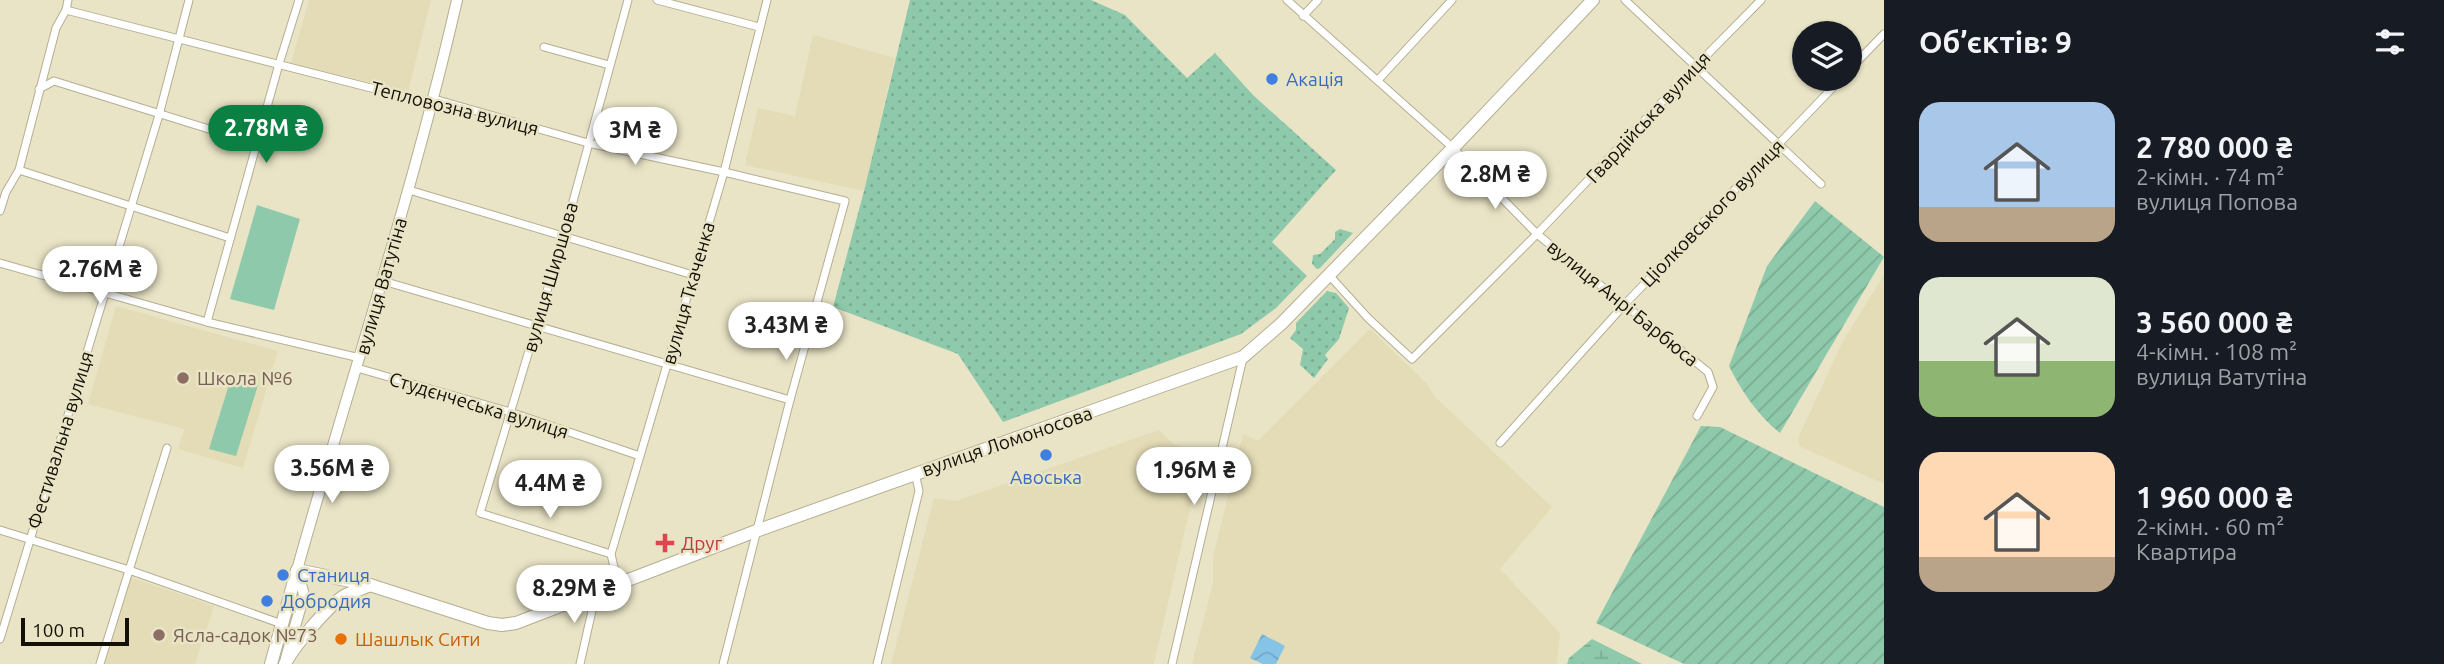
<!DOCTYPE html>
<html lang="uk">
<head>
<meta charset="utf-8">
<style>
  :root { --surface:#171b24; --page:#20242c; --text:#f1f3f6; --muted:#9ea1a6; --accent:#0b8043 }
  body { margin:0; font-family:Ubuntu,sans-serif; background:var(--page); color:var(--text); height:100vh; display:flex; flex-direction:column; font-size:26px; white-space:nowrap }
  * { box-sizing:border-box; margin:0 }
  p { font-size:23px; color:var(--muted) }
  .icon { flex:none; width:38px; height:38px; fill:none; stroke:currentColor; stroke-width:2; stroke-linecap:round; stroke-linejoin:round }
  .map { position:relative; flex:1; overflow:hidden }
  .panel { display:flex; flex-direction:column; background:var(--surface); width:560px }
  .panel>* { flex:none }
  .tools { position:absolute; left:1792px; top:21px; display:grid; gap:14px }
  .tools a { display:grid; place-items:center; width:70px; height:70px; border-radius:50%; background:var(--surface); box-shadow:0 2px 5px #0004; font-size:35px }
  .scale { position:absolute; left:21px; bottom:18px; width:108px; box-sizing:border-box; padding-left:7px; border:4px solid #131107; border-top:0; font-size:19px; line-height:24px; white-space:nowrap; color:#131107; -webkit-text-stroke:5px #e9e4c6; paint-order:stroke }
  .price { position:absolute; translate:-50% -60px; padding:0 16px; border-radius:24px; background:#fff; color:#222; font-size:23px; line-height:46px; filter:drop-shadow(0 2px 4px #0008) }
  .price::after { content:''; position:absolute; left:50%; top:42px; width:21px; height:16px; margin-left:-10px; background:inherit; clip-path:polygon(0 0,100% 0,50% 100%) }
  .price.current { background:var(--accent); color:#fff }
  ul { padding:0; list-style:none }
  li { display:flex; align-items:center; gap:21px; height:175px; padding:0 35px }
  li span { display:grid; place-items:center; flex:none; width:196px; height:140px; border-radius:21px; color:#555 }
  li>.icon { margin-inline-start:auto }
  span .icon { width:84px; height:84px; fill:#fffc; stroke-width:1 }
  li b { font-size:30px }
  h2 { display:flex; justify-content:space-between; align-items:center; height:84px; padding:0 35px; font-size:30px }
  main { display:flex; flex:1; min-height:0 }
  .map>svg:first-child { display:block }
  .built { fill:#e3dcb6 }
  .grass { fill:url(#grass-dots) }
  .wetland { fill:url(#wetland-marsh) }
  .garden { fill:url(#garden-furrows) }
  .pitch { fill:#8fc9ab }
  .water { fill:url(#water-waves) }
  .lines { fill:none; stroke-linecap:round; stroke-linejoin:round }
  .street-casing { stroke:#b4ae92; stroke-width:9 }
  .secondary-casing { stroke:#b4ae92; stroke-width:12 }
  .primary-casing { stroke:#b4ae92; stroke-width:14 }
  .street { stroke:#fff; stroke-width:7 }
  .secondary { stroke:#fff; stroke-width:10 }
  .primary { stroke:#fff; stroke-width:12 }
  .shop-dot { fill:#3f7fe0; stroke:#e9e4c6; stroke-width:2.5 }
  .education-dot { fill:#8d6e63; stroke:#e9e4c6; stroke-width:2.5 }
  .health-dot { fill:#e0444e; stroke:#e9e4c6; stroke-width:2.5 }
  .food-dot { fill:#e8710a; stroke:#e9e4c6; stroke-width:2.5 }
  .labels { text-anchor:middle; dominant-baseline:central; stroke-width:5; stroke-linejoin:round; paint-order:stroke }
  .shop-label { font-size:19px; fill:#366cbe; stroke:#e9e4c6; text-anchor:start }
  .street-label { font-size:19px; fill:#131107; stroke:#e9e4c6 }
  .education-label { font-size:19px; fill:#785e54; stroke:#e9e4c6; text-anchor:start }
  .health-label { font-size:19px; fill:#be3a42; stroke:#e9e4c6; text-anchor:start }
  .food-label { font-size:19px; fill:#c56008; stroke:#e9e4c6; text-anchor:start }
</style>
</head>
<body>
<main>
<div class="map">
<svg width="1884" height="664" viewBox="0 0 1884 664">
  <defs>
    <pattern id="grass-dots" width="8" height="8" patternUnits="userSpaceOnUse" patternTransform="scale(1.75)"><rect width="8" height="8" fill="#8fc9ab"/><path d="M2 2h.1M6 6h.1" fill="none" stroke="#7aac92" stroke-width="1.8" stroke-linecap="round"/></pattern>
    <pattern id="wetland-marsh" width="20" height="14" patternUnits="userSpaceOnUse" patternTransform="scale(1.75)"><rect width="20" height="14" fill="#8fc9ab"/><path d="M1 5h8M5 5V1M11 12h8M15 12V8" fill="none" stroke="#7aac92"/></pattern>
    <pattern id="garden-furrows" width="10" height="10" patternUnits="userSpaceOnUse" patternTransform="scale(1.75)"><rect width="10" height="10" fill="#8fc9ab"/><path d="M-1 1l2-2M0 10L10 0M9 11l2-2" fill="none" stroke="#7aac92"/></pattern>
    <pattern id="water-waves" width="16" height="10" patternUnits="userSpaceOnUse" patternTransform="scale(1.75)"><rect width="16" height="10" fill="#86c4e7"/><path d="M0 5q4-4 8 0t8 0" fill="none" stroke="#73a7c5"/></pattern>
  </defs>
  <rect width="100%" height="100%" fill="#e9e4c6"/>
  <g class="built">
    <polygon points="309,0 431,0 408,92 291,63"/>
    <polygon points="813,35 895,58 864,191 745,165 758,108 795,116"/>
    <polygon points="1884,275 1884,484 1799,446 1798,438 1843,341"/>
    <polygon points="116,306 278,351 243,468 178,449 184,429 88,404"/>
    <polygon points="1370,329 1426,383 1435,397 1552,507 1500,569 1560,633 1557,664 1192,664 1213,583 1213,557 1243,434 1258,441"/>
    <polygon points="1159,430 1173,444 1203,452 1154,664 891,664 934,498 956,501"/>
    <polygon points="130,577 214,606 195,664 105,664"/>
  </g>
  <g class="grass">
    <polygon points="910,0 1091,0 1125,15 1187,78 1215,53 1253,95 1336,170 1272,242 1307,276 1276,308 1241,334 1003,422 958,354 833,307 864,191"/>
    <polygon points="1340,229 1353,233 1320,268 1317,269 1312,264 1313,255 1320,254 1335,239 1335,232"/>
    <polygon points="1327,291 1336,293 1349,308 1339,339 1325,355 1328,359 1314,378 1300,365 1303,349 1290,338 1296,330 1296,323"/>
  </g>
  <polygon class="wetland" points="1592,639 1642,664 1567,664 1569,658"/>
  <g class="garden">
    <path d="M1815,201l69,56 -104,176c-21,-16 -40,-44 -51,-67l38,-100z"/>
    <polygon points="1701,426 1720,427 1884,507 1884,664 1684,664 1596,623"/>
  </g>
  <g class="pitch">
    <polygon points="257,205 300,219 274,310 230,299"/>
    <polygon points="231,378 258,385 236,456 209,449"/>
  </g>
  <polygon class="water" points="1262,634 1285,646 1276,664 1263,664 1250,658"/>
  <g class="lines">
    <defs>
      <g id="street">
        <polyline points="657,0 759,27"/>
        <polyline points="1287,0 1453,148 1537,234 1708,372 1713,387 1697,416"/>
        <polyline points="1625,0 1821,184"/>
        <polyline points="66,10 422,101 434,99 588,143 724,172 845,201 790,400 723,664"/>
        <polyline points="1303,16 1318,0"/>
        <polyline points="544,47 609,65"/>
        <polyline points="1850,69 1884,34"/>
        <polyline points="1378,80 1452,0"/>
        <polyline points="39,89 54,81 257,144"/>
        <polyline points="19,170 230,238"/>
        <polyline points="409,190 693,275"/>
        <polyline points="0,211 6,192 19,170 56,28 66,10 68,0"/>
        <polyline points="0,263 207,322 360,358"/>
        <polyline points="1328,274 1368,318 1412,359 1537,234 1696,66 1761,0"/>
        <polyline points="383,281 790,400"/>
        <polyline points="207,322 279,64 299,0"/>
        <polyline points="357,368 510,412 640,456"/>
        <polyline points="1500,443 1625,304 1841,79"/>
        <polyline points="0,530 129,570 282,624"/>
        <polyline points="611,554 480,513 563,238 628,0"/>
        <polyline points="618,585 611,554 724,172 767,0"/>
        <polyline points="0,639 159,115 189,0"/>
        <polyline points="100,664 167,448"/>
        <polyline points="580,664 596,593"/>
        <polyline points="877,664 919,491 915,473"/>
        <polyline points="1172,664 1243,358"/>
      </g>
      <path id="secondary" d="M286,658l18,-63 -7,-25c53,-190 116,-377 160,-570"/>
      <g id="primary">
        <polyline points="271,664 297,570 370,585 488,623 502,625 516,623 756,531 1243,357 1281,324 1453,148 1593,0"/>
        <path d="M285,664c7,-16 43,-58 59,-68 8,-4 17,-7 26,-11"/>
      </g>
    </defs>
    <use href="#street" class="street-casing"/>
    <use href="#secondary" class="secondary-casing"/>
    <use href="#primary" class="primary-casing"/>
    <use href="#street" class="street"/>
    <use href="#secondary" class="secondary"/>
    <use href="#primary" class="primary"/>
  </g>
  <g class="shop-dot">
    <circle cx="1272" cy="79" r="7"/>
    <circle cx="1046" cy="455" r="7"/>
    <circle cx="283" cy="575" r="7"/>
    <circle cx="267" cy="601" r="7"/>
  </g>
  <g class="education-dot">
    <circle cx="183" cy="378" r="7"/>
    <circle cx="159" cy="635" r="7"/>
  </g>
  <path class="health-dot" d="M661.5 532.5h7v7h7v7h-7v7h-7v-7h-7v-7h7z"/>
  <circle class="food-dot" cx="341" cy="639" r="7"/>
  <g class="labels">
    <g class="shop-label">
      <text x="1286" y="79">Акація</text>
      <text x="1046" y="477" text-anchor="middle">Авоська</text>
      <text x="297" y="575">Станиця</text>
      <text x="281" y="601">Добродия</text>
    </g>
    <g class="street-label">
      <text transform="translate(455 108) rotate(14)">Тепловозна вулиця</text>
      <text transform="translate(1648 117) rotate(-47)">Гвардійська вулиця</text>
      <text transform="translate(1712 213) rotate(-46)">Ціолковського вулиця</text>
      <text transform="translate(550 277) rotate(-74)">вулиця Ширшова</text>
      <text transform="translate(381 286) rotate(-74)">вулиця Ватутіна</text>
      <text transform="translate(688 293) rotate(-74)">вулиця Ткаченка</text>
      <text transform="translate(1623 303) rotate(39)">вулиця Анрі Барбюса</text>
      <text transform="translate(479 405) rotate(17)">Студєнчеська вулиця</text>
      <text transform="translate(60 440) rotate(-73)">Фестивальна вулиця</text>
      <text transform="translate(1007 441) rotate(-19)">вулиця Ломоносова</text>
    </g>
    <g class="education-label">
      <text x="197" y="378">Школа №6</text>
      <text x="173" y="635">Ясла-садок №73</text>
    </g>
    <g class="health-label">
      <text x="681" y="543">Друг</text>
    </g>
    <g class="food-label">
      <text x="355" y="639">Шашлык Сити</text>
    </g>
  </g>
</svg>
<div class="tools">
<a><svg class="icon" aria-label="layers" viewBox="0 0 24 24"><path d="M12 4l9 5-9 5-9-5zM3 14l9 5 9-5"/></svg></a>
</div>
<div class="scale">100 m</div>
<b class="price current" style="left:266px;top:165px">2.78M ₴</b>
<b class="price" style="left:635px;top:167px">3M ₴</b>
<b class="price" style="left:1495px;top:211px">2.8M ₴</b>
<b class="price" style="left:100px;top:306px">2.76M ₴</b>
<b class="price" style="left:786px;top:362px">3.43M ₴</b>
<b class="price" style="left:332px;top:505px">3.56M ₴</b>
<b class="price" style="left:1194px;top:507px">1.96M ₴</b>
<b class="price" style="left:550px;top:520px">4.4M ₴</b>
<b class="price" style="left:574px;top:625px">8.29M ₴</b>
</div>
<section class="panel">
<h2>Об’єктів: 9<svg class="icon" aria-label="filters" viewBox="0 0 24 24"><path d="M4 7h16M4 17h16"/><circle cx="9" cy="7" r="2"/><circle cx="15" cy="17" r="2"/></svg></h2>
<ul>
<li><span style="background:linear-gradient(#a9c7e8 75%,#b9a48a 0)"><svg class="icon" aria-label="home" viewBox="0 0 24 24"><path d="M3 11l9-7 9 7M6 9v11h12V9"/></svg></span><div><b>2 780 000 ₴</b><p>2-кімн. · 74 m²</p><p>вулиця Попова</p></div></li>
<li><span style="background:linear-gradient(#dfe7d0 60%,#8fb573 0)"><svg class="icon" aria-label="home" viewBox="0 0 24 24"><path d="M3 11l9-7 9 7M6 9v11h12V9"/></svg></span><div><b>3 560 000 ₴</b><p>4-кімн. · 108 m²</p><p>вулиця Ватутіна</p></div></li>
<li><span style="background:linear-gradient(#ffd9b3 75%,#b9a48a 0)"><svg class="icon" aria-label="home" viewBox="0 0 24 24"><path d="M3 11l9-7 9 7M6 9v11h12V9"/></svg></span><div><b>1 960 000 ₴</b><p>2-кімн. · 60 m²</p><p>Квартира</p></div></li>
</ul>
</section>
</main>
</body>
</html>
